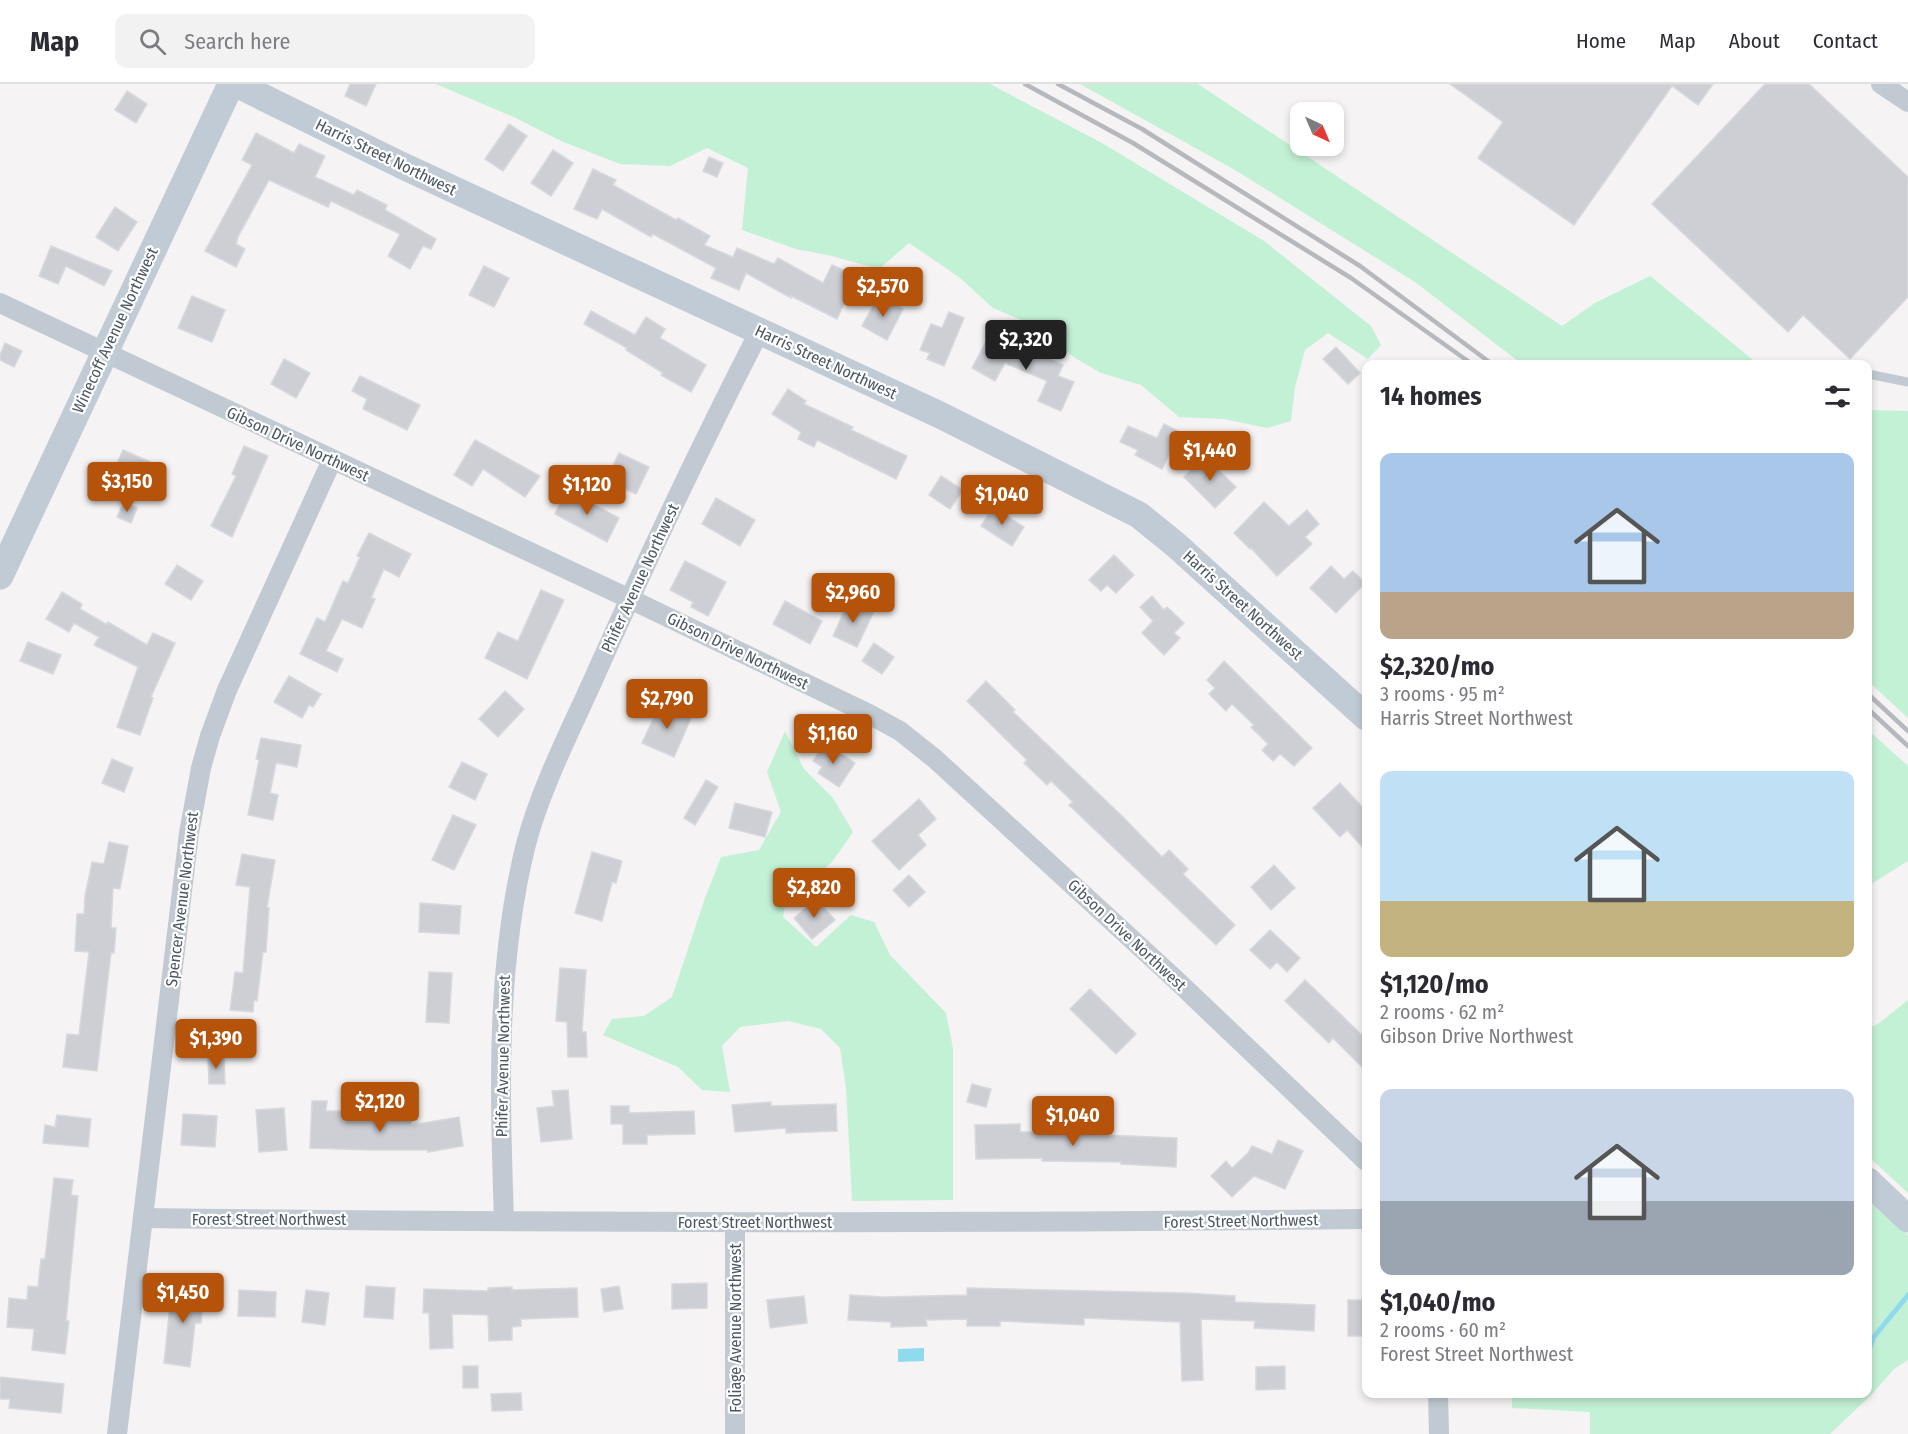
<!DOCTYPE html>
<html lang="en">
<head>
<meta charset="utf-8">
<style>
  :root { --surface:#fff; --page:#f2f2f3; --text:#2b2b33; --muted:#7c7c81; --line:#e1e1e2; --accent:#b45309 }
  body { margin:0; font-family:"Fira Sans Condensed",sans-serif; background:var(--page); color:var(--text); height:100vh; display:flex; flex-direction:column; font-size:22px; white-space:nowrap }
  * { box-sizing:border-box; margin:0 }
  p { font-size:20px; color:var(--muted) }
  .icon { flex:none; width:33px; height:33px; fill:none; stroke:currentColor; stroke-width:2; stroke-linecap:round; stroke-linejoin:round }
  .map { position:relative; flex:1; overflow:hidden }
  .sheet { position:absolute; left:1362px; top:276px; width:510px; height:1038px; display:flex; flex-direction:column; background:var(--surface); border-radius:12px; box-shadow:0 3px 9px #0003 }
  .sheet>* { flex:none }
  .needle { width:39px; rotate:136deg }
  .fabs { position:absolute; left:1290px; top:18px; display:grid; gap:12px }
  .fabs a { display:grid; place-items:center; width:54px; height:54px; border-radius:12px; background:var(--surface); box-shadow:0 3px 9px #0003; font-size:30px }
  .price { position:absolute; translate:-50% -51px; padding:0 14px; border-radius:6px; background:var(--accent); color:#fff; font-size:20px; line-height:39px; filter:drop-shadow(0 2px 3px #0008) }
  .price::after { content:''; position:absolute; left:50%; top:36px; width:18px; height:14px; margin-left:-9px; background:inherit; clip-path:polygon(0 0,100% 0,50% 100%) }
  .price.on { background:#222; color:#fff }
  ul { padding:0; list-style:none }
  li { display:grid; align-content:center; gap:12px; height:318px; padding:0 18px }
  li span { display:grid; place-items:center; height:186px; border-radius:12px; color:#555 }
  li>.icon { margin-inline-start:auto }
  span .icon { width:108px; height:108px; fill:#fffc; stroke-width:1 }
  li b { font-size:26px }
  h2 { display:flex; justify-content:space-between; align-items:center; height:72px; padding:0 18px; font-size:26px }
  header { display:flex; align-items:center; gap:36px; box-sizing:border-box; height:84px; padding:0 30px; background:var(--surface); border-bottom:2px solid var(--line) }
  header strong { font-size:28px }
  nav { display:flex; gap:33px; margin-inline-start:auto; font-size:21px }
  .search { width:420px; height:54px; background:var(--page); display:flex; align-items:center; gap:15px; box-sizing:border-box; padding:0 21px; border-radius:12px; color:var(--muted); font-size:22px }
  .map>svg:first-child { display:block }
  .green { fill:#c3f1d5 }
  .water { fill:#90daee }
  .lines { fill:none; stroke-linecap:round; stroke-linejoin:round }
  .stream { stroke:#90daee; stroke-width:5 }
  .building { fill:#cdcfd5; stroke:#d7d9de; stroke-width:1.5 }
  .lane { stroke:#c1cad2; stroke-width:9 }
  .street { stroke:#c1cad2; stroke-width:20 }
  .secondary { stroke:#c1cbd6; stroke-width:27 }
  .rail { stroke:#b5b8bd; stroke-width:4.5 }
  .labels { text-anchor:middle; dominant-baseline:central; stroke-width:4.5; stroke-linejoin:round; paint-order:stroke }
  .street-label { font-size:16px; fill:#4a5661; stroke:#fff }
</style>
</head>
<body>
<header>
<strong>Map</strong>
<div class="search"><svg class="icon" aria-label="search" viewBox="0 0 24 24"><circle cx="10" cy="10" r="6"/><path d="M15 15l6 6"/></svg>Search here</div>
<nav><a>Home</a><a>Map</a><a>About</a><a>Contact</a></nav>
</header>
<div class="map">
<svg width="1908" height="1350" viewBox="0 0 1908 1350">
  <rect width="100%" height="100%" fill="#f5f3f3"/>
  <g class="green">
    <polygon points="436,0 990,0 1102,59 1264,157 1371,242 1381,261 1368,275 1328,249 1305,266 1295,303 1291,337 1267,344 1224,335 1179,333 1141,301 1101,289 1075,274 1033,241 993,224 959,193 909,159 879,185 832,172 796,165 742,146 748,84 707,64 670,82 620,80 561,57 516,34"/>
    <polygon points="1080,0 1198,0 1562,242 1595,219 1650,192 1758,280 1522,280 1415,198 1235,86"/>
    <polygon points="1868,326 1908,327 1908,634 1868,597"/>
    <polygon points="1868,646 1908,682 1908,777 1868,802"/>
    <polygon points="785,647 804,685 833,714 853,748 832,778 786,816 783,833 816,863 851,831 874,838 890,871 946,929 953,964 953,1116 852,1117 846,1004 840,964 821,945 788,937 740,943 722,962 730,1008 702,1006 678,983 603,951 612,935 644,932 672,913 705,814 721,773 759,766 781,728 767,688"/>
    <polygon points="1908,916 1908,1109 1868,1072 1868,944 1878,940"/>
    <polygon points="1868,1113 1908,1151 1908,1276 1894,1285 1872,1310 1830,1350 1590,1350 1590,1328 1512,1324 1512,1313 1510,1310 1868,1310"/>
  </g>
  <polygon class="water" points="924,1264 924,1277 898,1278 898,1265"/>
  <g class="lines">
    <polyline class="stream" points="1868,1270 1873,1254 1908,1211"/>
  </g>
  <g class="building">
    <polygon points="350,0 376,0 366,22 345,12"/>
    <polygon points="1450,0 1713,0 1698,21 1672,2 1574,141 1478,74 1503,38"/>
    <polygon points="1765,0 1809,0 1908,93 1908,213 1850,275 1803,231 1788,248 1652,120"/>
    <polygon points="127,7 147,20 136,39 115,26"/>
    <polygon points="509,40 527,52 503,87 485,75"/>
    <polygon points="256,49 294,69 299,60 325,72 315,93 354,111 357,106 387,121 385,126 436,155 431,165 423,162 410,185 388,172 400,150 331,117 328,123 269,96 238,153 236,160 245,165 236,183 205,167 252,81 242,76"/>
    <polygon points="553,66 573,79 551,112 531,99"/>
    <polygon points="709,73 723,79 717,93 703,87"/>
    <polygon points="593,85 616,96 613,101 676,136 678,134 710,152 704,161 733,173 737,164 774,180 778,174 823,199 832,181 857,192 837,235 791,212 791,214 746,189 739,206 711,194 716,184 653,150 651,153 602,125 597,135 574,125"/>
    <polygon points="115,123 137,138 118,167 96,153"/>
    <polygon points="51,162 112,187 104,202 66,182 58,200 39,192"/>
    <polygon points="484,182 509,194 494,223 469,211"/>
    <polygon points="879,211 903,225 887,256 862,242"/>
    <polygon points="192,212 225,226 212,258 178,244"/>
    <polygon points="591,227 635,251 646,233 665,245 660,254 706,281 691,308 661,291 663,289 626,266 627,264 584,240"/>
    <polygon points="949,228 964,234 944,282 927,275 930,269 920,266 931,240 942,244"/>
    <polygon points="988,254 1027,275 1031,266 1063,281 1058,292 1074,298 1061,327 1038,317 1047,297 1005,279 995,297 972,284"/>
    <polygon points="5,259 22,267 14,283 0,276 0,271"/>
    <polygon points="1336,263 1360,289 1348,300 1323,275"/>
    <polygon points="284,275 310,289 296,314 271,300"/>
    <polygon points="360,292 420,321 407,346 363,325 367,315 352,307"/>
    <polygon points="788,305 806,317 804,320 853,343 851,346 907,372 896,395 817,356 814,363 798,355 801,348 772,330"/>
    <polygon points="1164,340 1180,348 1162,385 1135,371 1138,366 1120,358 1128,342 1157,354"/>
    <polygon points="475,356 540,392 525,413 483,385 472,402 454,391"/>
    <polygon points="244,362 268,372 232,453 211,442 236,392 232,390"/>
    <polygon points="123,366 150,378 132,419 105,407"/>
    <polygon points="619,369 649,383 636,410 606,396"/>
    <polygon points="1204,372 1236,403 1215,424 1184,393"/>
    <polygon points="941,392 963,406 950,425 929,411"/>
    <polygon points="567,406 619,434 607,458 555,430"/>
    <polygon points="716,414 755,436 740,462 702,440"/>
    <polygon points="124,418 137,424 131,439 117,433"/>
    <polygon points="1264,418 1289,442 1307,426 1319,440 1305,453 1312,460 1277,492 1251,464 1250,465 1234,449"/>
    <polygon points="993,423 1024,443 1012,462 981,442"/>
    <polygon points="369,449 411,470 399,493 384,485 371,514 375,515 362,544 342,535 326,567 343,575 337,588 300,570 317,534 325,538 343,497 348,499 360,473 357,472"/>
    <polygon points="1114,471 1134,491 1116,509 1107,501 1101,507 1089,496"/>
    <polygon points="685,477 726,498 708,532 691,523 693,518 670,506"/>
    <polygon points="177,481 203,497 191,516 165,500"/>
    <polygon points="1331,482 1344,495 1353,487 1365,499 1336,529 1310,504"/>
    <polygon points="541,506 564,516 527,595 485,574 498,548 518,557"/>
    <polygon points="62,508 82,520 80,525 106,540 108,538 147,561 153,549 175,559 151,613 153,614 140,651 117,643 138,583 94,561 99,553 74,539 69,548 46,535"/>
    <polygon points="1152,512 1164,526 1167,523 1184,539 1174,549 1180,554 1164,571 1142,549 1153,537 1140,523"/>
    <polygon points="785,517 822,537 810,560 773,540"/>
    <polygon points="849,517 873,529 857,563 833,552"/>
    <polygon points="28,558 61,571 53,590 20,577"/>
    <polygon points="874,559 894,573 882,590 862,577"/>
    <polygon points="1224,577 1312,664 1294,682 1280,670 1273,677 1262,666 1268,660 1251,643 1254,641 1232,620 1226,627 1209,610 1215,604 1207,596"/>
    <polygon points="289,592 321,610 313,623 309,621 302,634 274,618"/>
    <polygon points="986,597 1015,626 1013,628 1123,733 1162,773 1169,766 1188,785 1183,790 1235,841 1216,861 1069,721 1073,718 1051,697 1047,701 1024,679 1027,676 967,617"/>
    <polygon points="505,607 524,625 498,653 479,635"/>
    <polygon points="661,618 692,632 674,673 642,659"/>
    <polygon points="261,654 301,661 297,683 276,679 270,709 278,711 273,736 248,731 259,676 256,675"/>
    <polygon points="825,659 855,679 839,703 818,689 822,683 813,677"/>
    <polygon points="112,675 133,684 124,708 102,699"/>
    <polygon points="462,678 487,690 475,716 449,703"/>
    <polygon points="706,696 718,703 695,741 684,734"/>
    <polygon points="1340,699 1366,727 1366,767 1347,746 1340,753 1313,724"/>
    <polygon points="919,715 936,735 918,751 926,761 899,786 872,757"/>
    <polygon points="735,719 772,728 765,753 729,744"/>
    <polygon points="453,731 476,741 454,786 432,776"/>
    <polygon points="109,758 128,762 120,805 113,804 111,844 116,844 114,869 111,869 97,987 63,983 67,950 79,951 89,868 75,867 77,830 84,830 85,812 92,778 104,780"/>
    <polygon points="592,768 622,777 616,799 612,798 602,837 575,829"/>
    <polygon points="242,770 275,776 267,823 269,824 266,868 263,868 257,917 254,916 253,928 230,926 235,888 243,889 250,803 236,801"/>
    <polygon points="1274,781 1295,804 1271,826 1251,803"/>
    <polygon points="909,791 925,808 909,823 893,806"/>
    <polygon points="816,815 835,836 812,855 794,834"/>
    <polygon points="420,819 461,822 459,850 419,848"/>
    <polygon points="1270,846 1300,874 1287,888 1277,878 1270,885 1250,866"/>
    <polygon points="560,884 586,886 582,948 586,948 587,973 568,973 567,938 556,937"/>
    <polygon points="429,888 452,889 449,939 426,938"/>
    <polygon points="1305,896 1366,955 1366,987 1333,954 1329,959 1285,917"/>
    <polygon points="1090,905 1136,950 1116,970 1070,925"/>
    <polygon points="208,972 224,972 225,1000 209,1000"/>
    <polygon points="972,1000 991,1005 986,1023 967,1018"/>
    <polygon points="568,1006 572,1055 541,1058 537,1024 554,1022 552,1007"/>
    <polygon points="312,1017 327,1017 326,1027 345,1027 344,1037 411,1036 411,1041 459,1033 463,1062 428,1068 428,1066 368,1066 310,1064"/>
    <polygon points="771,1018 771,1022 836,1020 837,1047 786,1049 786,1044 735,1048 732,1021"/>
    <polygon points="611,1022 629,1022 629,1029 694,1027 695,1050 647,1051 647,1060 623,1060 623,1040 611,1040"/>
    <polygon points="284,1024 287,1066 259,1068 256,1026"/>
    <polygon points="183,1030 217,1032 215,1063 181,1061"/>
    <polygon points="57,1031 91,1035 88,1063 43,1059 45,1041 55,1043"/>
    <polygon points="1020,1040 1020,1048 1104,1048 1104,1051 1177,1054 1176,1083 1121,1080 1121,1078 1042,1077 1042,1074 976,1075 975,1041"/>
    <polygon points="1278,1056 1303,1067 1285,1105 1254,1092 1232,1113 1211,1092 1226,1077 1232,1084 1248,1069 1252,1062 1272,1070"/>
    <polygon points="54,1094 73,1096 71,1111 78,1112 66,1237 69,1237 65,1270 32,1266 34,1245 7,1243 9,1214 27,1216 28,1202 38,1203 41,1175 45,1175"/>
    <polygon points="707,1199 707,1224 672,1225 672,1200"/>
    <polygon points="172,1202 204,1205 201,1239 195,1239 190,1283 164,1279"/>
    <polygon points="366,1202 395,1204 393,1235 364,1233"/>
    <polygon points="619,1202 623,1225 604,1228 601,1205"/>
    <polygon points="512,1203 512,1206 577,1204 578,1233 521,1235 521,1242 512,1243 512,1256 489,1257 488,1231 452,1230 453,1264 430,1265 429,1229 423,1229 424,1205 488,1207 488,1204"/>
    <polygon points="967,1204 1184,1209 1235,1212 1235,1218 1315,1221 1314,1247 1254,1244 1255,1237 1201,1235 1203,1296 1182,1297 1180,1238 1084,1234 1084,1241 1000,1237 1000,1242 967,1242 967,1235 926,1236 927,1242 891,1243 891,1238 848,1236 850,1211 883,1213 967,1211"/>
    <polygon points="239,1206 276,1208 275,1233 238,1232"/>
    <polygon points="306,1206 329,1209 325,1241 302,1238"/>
    <polygon points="804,1212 807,1239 770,1244 767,1216"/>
    <rect x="1348" y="1216" width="18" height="36"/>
    <rect x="463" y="1282" width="15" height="22"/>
    <polygon points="1285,1282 1285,1305 1256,1306 1256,1283"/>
    <polygon points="0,1293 64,1300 61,1329 9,1324 10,1315 0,1315"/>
    <polygon points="521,1309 522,1326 492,1327 491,1310"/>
  </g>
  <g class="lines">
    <polyline class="lane" points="1868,290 1908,298"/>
    <g class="street">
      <polyline points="1881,0 1908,18"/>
      <polyline points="0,219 630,515 869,630 900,647 934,674 1174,894 1366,1077"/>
      <path d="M143,1134c408,5 816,6 1223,1"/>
      <path d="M504,1137c-4,-126 -9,-253 22,-377 16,-60 47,-118 72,-175 51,-114 104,-226 161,-337"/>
      <polyline points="1438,1310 1439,1350"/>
      <polyline points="117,1350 189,749 201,684 210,652 227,606 332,376"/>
      <polyline points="735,1350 735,1139"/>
    </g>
    <g class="secondary">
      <polyline points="236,0 403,82 940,331 1139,431 1176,461 1366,633"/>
      <polyline points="0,492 231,0"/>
      <polyline points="1868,1097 1908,1135"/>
    </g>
    <g class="rail">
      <polyline points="1025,0 1133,59 1351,194 1472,280"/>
      <polyline points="1058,0 1142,45 1360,182 1492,280"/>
      <polyline points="1868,610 1908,647"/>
      <polyline points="1868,625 1908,662"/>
    </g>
  </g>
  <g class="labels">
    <g class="street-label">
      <text transform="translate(386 73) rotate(26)">Harris Street Northwest</text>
      <text transform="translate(115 246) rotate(-65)">Winecoff Avenue Northwest</text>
      <text transform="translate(826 278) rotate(25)">Harris Street Northwest</text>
      <text transform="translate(298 360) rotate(25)">Gibson Drive Northwest</text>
      <text transform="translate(640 494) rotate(-65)">Phifer Avenue Northwest</text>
      <text transform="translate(1243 521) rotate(42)">Harris Street Northwest</text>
      <text transform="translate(738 567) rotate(26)">Gibson Drive Northwest</text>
      <text transform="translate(182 815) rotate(-83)">Spencer Avenue Northwest</text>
      <text transform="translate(1127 851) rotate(43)">Gibson Drive Northwest</text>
      <text transform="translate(503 972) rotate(-89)">Phifer Avenue Northwest</text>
      <text x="269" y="1135">Forest Street Northwest</text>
      <text transform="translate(1241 1137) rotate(-1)">Forest Street Northwest</text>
      <text x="755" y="1138">Forest Street Northwest</text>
      <text transform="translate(735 1244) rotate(-90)">Foliage Avenue Northwest</text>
    </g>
  </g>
</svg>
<div class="fabs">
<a><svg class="needle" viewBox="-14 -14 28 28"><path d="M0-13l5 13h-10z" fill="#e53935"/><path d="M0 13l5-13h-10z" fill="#7c7c81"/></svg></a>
</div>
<b class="price" style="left:883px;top:234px">$2,570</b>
<b class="price on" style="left:1026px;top:287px">$2,320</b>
<b class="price" style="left:1210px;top:398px">$1,440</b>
<b class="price" style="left:127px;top:429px">$3,150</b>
<b class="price" style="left:587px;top:432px">$1,120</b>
<b class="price" style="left:1002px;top:442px">$1,040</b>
<b class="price" style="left:853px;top:540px">$2,960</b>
<b class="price" style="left:667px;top:646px">$2,790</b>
<b class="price" style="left:833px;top:681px">$1,160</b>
<b class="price" style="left:814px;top:835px">$2,820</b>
<b class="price" style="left:216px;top:986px">$1,390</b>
<b class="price" style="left:380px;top:1049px">$2,120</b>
<b class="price" style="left:1073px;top:1063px">$1,040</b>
<b class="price" style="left:183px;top:1240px">$1,450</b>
<section class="sheet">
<h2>14 homes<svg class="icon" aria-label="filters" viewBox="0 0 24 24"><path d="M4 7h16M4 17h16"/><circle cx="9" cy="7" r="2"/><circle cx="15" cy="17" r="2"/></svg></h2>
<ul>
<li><span style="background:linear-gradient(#a9c7e8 75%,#b9a48a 0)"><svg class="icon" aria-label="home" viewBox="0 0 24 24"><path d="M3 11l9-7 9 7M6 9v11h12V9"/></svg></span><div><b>$2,320/mo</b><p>3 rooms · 95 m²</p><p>Harris Street Northwest</p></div></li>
<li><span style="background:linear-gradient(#bfe0f5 70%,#c2b280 0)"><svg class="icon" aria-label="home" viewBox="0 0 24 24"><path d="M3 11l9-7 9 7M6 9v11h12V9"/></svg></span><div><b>$1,120/mo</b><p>2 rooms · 62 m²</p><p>Gibson Drive Northwest</p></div></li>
<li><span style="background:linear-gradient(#c9d6e8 60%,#9aa5b1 0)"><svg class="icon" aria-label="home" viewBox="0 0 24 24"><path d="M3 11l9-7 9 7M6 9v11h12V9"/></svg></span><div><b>$1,040/mo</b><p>2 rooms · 60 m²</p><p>Forest Street Northwest</p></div></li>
</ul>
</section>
</div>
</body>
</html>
